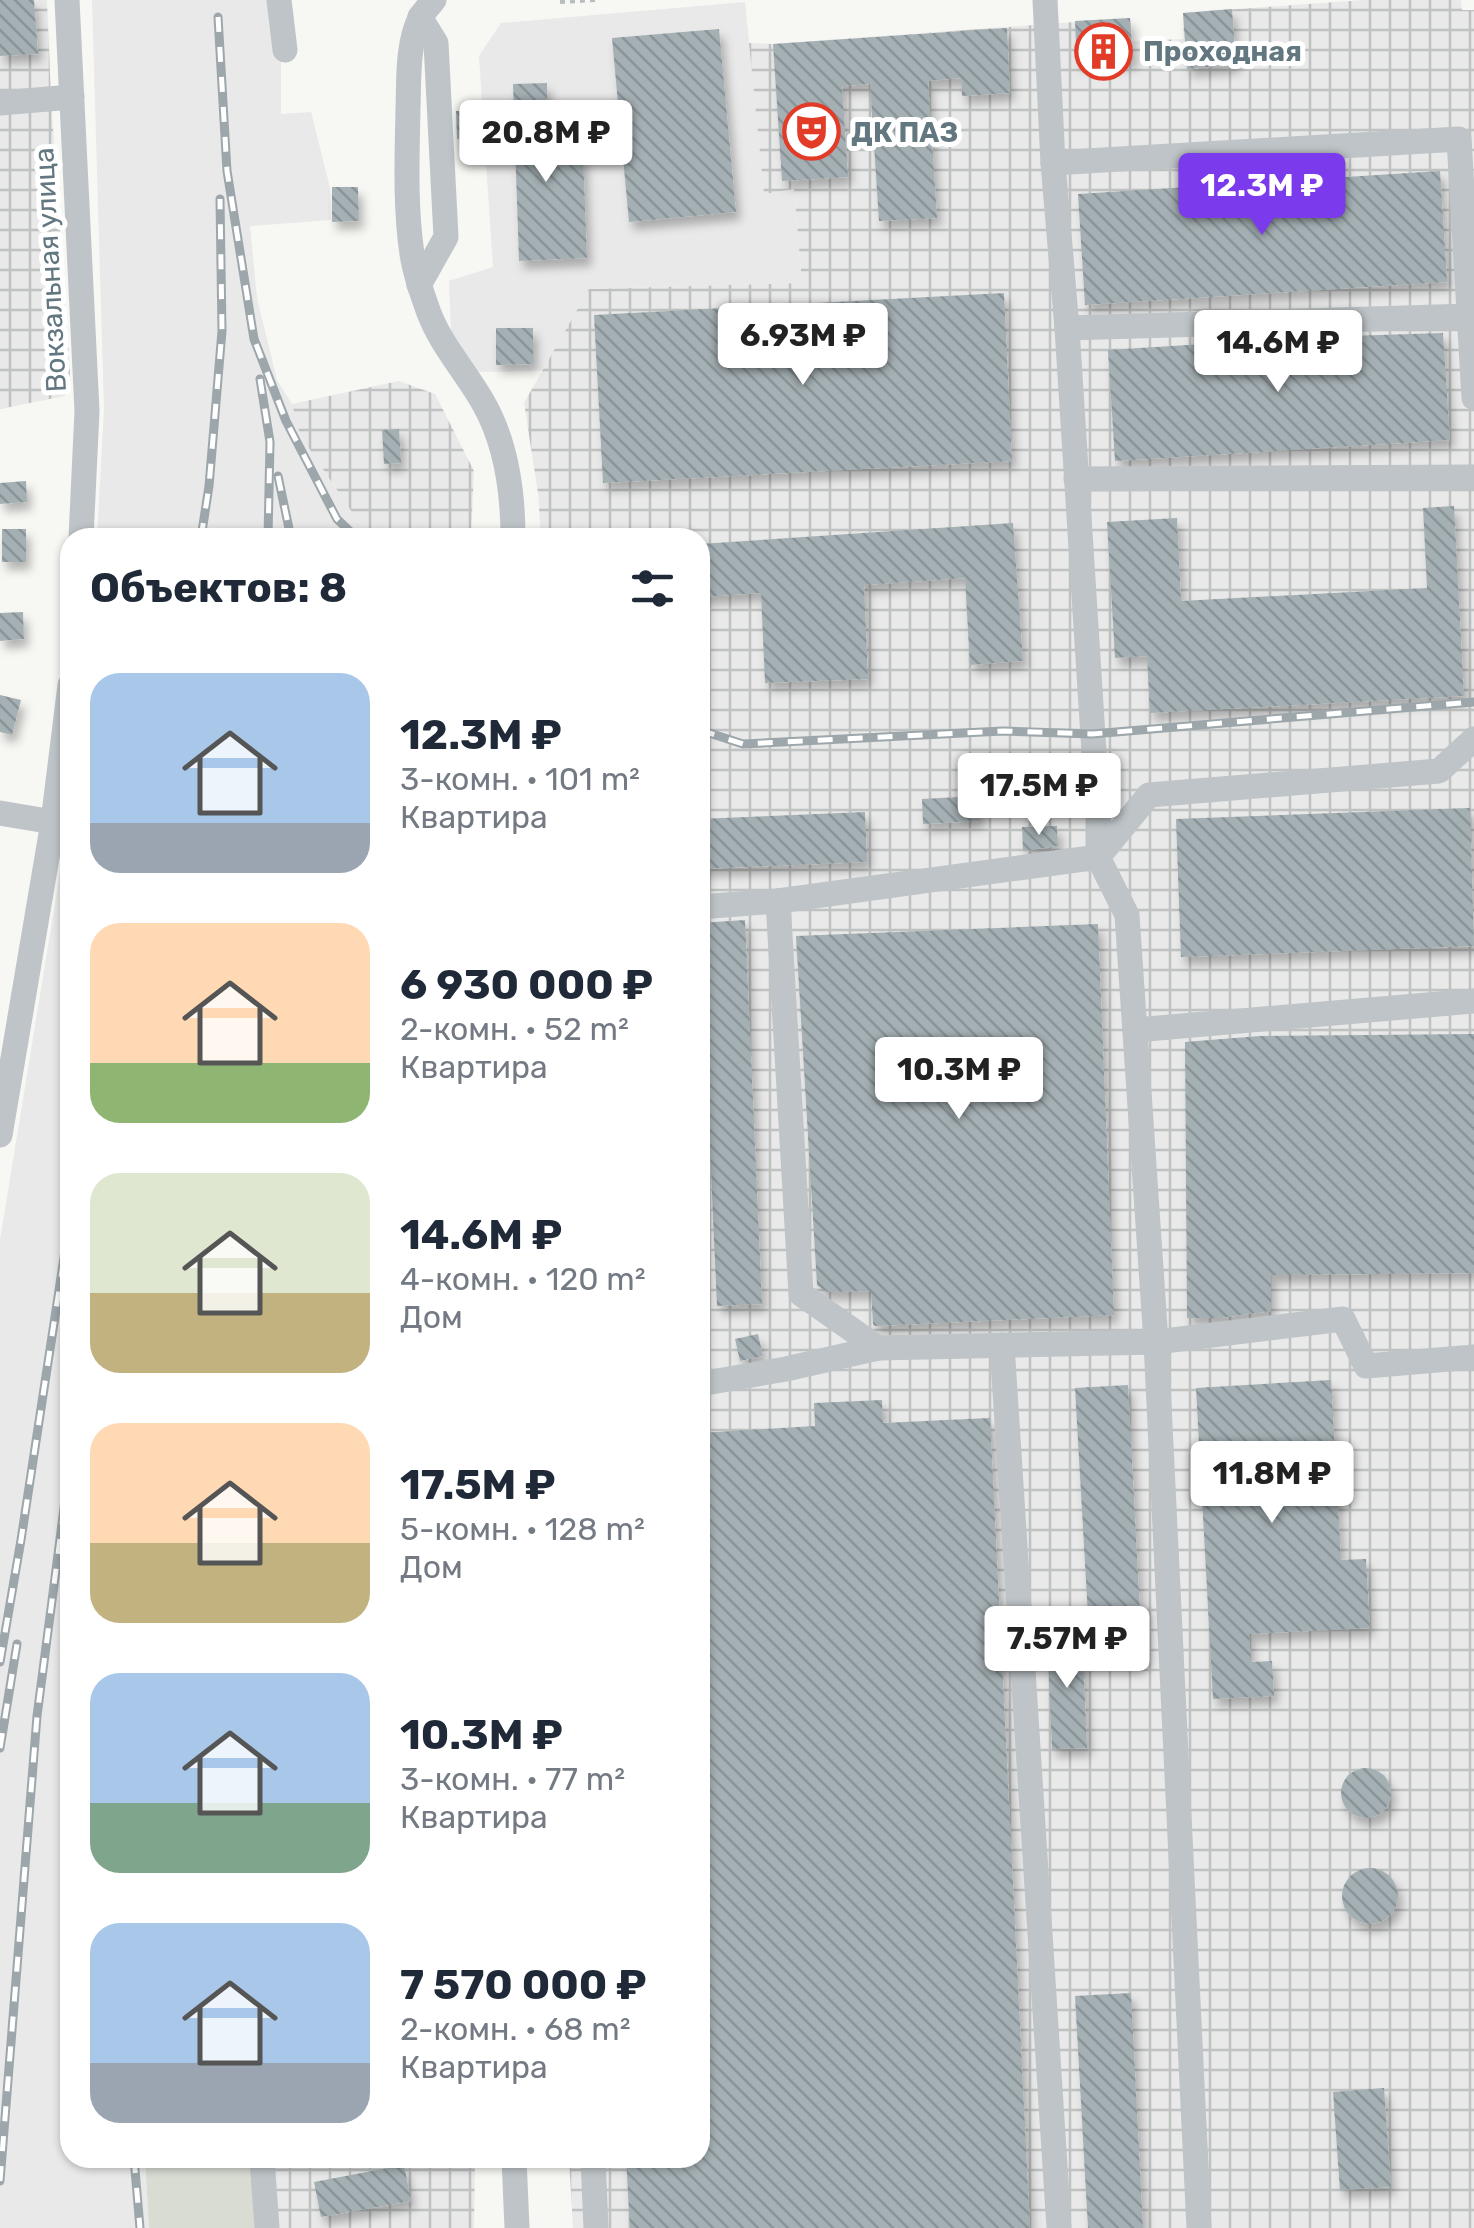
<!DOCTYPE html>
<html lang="ru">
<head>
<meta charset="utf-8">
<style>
  :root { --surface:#fff; --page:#f6f6f7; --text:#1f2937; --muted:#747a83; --accent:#7c3aed }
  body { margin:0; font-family:Rubik,sans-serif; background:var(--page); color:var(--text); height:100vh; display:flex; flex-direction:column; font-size:38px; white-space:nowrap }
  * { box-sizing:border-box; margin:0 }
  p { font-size:32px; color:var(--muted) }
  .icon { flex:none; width:55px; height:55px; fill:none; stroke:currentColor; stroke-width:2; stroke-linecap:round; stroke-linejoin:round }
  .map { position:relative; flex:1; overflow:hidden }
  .panel { position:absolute; left:60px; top:528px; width:650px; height:1640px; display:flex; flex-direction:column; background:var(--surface); border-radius:30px; box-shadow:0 2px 8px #0004 }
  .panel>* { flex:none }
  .price { position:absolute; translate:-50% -85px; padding:0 22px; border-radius:10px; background:#fff; color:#222; font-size:32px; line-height:65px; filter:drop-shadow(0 2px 5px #0008) }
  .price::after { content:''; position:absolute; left:50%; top:60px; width:30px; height:22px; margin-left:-15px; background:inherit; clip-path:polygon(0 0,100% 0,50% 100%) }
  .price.selected { background:var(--accent); color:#fff }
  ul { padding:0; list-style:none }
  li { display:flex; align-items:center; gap:30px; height:250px; padding:0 30px }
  li span { display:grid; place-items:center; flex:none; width:280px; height:200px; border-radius:30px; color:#555 }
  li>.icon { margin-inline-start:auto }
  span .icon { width:120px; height:120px; fill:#fffc; stroke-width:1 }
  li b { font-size:42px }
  h2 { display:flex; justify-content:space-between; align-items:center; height:120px; padding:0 30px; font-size:42px }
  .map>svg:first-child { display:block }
  .built { fill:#e8e9e8 }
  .industrial { fill:url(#industrial-grid) }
  .grass { fill:#d8dcd3 }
  .building { fill:url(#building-back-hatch); filter:url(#shadow) }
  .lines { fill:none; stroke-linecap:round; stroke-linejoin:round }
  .path { stroke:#b8bdbf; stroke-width:4; stroke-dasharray:5 5; stroke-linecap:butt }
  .minor { stroke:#bec4c7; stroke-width:25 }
  .rail-casing { stroke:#9da7ab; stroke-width:9 }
  .rail { stroke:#fff; stroke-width:5; stroke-dasharray:15; stroke-linecap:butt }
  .labels { text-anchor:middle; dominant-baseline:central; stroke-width:10; stroke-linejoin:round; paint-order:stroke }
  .poi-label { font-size:28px; font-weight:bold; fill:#62777f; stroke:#fff; text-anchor:start }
  .street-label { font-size:28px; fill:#62777f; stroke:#fff }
</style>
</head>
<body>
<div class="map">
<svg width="1474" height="2228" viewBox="0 0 1474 2228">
  <defs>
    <pattern id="industrial-grid" width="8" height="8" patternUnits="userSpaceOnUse" patternTransform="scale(2.5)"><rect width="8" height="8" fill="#e8e9e8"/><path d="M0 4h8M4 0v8" fill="none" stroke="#bfc2c1"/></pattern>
    <pattern id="building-back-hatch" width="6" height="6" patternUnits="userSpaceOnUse" patternTransform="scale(2.5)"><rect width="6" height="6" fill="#a5b0b4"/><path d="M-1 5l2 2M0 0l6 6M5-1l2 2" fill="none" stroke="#8a9498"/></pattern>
    <filter id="shadow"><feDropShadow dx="4.5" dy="8" stdDeviation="5" flood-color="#0004"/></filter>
  </defs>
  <rect width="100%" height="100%" fill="#f7f7f4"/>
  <g class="built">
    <polygon points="92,0 277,0 281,39 281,114 311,112 330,188 331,220 250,226 257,298 277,380 292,404 300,435 362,527 373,537 97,537 104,410"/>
    <polygon points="745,2 764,193 794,189 802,283 590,289 542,371 471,372 451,332 449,281 493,267 479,56 501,23"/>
    <polygon points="70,812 70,2158 145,2158 149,2228 0,2228 0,1240"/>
  </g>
  <g class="industrial">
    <polygon points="0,0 47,0 51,99 70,373 65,396 0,409"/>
    <polygon points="1364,0 1461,0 1462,10 1474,10 1474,2228 573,2228 569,2158 700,2158 700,538 541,537 538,493 524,403 589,289 802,283 794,189 764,194 749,43 773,44 1130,18 1132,41 1184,39 1183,13"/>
    <polygon points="399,381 435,394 474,471 471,537 373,537 362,527 300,435 292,404"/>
    <polygon points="266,2158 475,2158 474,2228 274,2228"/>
  </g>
  <polygon class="grass" points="145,2158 266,2158 274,2228 149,2228"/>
  <g class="building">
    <polygon points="0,0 34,0 38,54 0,56"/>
    <polygon points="1232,9 1236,65 1187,69 1183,13"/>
    <polygon points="1130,18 1133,61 1077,63 1075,21"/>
    <polygon points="1007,28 1010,93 962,96 961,78 928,81 937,218 879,221 870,84 842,86 848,177 782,181 773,44"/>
    <polygon points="719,29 736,212 629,222 612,38"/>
    <polygon points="547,83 547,156 583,154 587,258 519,261 513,84"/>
    <polygon points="479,110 480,138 457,139 456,111"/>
    <polygon points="1440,171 1447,282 1085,305 1078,194"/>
    <polygon points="332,187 358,187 359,221 332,222"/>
    <polygon points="1004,293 1012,461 603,483 594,315"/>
    <polygon points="496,328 533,328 533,364 496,365"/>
    <polygon points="1443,333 1450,440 1115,461 1108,350 1316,337"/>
    <polygon points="399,429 401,463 384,464 382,430"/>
    <polygon points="26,481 27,502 0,504 0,483"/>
    <polygon points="1454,506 1464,696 1150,713 1147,656 1115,658 1107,522 1177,518 1181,601 1427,588 1423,508"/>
    <polygon points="1013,523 1023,661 970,665 965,578 864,585 868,679 765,683 761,593 700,597 700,544"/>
    <rect x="2" y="529" width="24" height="33"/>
    <polygon points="23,612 24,639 0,641 0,613"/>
    <polygon points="0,695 21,700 12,735 0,732"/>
    <polygon points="978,796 980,821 923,824 922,799"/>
    <polygon points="1470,808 1474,946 1181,957 1176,819"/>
    <polygon points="865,812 867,862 700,869 700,819"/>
    <polygon points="1057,826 1058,846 1023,851 1022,827"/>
    <polygon points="745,920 762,1304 717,1306 700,923"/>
    <polygon points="1098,924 1114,1315 875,1326 873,1324 871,1291 827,1292 817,1285 796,936"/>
    <polygon points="1474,1034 1474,1273 1271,1275 1271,1311 1220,1318 1187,1318 1185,1042 1260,1036"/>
    <polygon points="758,1334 763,1356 740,1361 735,1339"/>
    <polygon points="1331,1380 1341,1560 1366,1559 1370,1628 1249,1634 1251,1662 1272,1661 1274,1696 1213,1699 1196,1388"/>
    <polygon points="1128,1385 1140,1613 1088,1616 1075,1388"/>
    <polygon points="882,1400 883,1423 990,1418 1030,2228 630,2228 626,2158 700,2158 700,1433 815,1426 814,1403"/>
    <polygon points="1082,1633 1087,1748 1052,1749 1047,1635"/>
    <circle cx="1366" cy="1793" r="25"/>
    <circle cx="1370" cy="1896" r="28"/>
    <polygon points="1131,1993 1143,2228 1088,2228 1075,1996"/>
    <polygon points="1384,2088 1391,2187 1340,2190 1333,2092"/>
    <polygon points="404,2165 411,2201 321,2217 314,2182"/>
  </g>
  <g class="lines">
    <polyline class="path" points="560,2 596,0"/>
    <g class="minor">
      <polyline points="67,0 87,411 81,538"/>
      <polyline points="279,0 285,50"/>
      <path d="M434,0c-4,5 -11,12 -14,18 -13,26 -11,63 -12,91 -1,48 -3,97 4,145 3,20 10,40 17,59 13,34 38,60 55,91 23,41 29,88 29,134"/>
      <polyline points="0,103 72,97"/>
      <polyline points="1053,163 1459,139 1474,398"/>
      <polyline points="419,285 446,237 436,43 420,17"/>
      <polyline points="1067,328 1470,316"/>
      <polyline points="1076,479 1474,477"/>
      <polyline points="0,813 53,822"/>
      <polyline points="778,901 801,1294 878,1348 1156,1342 1343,1319 1366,1366 1474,1357"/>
      <polyline points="700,907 778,901 1098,857 1098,815 1067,328 1053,163 1045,0"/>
      <polyline points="1135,1030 1474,1001"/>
      <polyline points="0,1135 53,822 70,685"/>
      <polyline points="1002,1345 1059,2228"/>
      <polyline points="700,1384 786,1369 878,1348"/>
      <polyline points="262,2158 267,2228"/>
      <polyline points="514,2158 517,2228"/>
      <polyline points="593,2158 596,2228"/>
      <polyline points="1199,2228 1156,1342 1127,915 1098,857 1149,795 1439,771 1474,739"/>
    </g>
    <defs>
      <g id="rail">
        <polyline points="218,17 227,171 254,339 286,421 337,519 357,538"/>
        <polyline points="260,379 270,442 268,538"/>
        <polyline points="278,476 291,538"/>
        <polyline points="201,538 209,486 222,331 220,199"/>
        <polyline points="700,730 743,744 1003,731 1092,734 1474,702"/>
        <polyline points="0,1662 21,1540 70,1218"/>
        <polyline points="0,1748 17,1644"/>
        <polyline points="134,2158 140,2228"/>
        <polyline points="0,2181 37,1716 70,1462"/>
      </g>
    </defs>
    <use href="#rail" class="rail-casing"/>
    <use href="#rail" class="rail"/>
  </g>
  <defs>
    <symbol id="building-ring" viewBox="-11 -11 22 22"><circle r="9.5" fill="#fff" stroke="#e23c29" stroke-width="1.5"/><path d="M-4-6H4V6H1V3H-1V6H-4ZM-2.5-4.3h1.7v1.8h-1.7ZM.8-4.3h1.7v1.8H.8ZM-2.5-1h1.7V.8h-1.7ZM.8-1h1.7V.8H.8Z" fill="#e23c29"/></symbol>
    <symbol id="theatre-ring" viewBox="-11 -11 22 22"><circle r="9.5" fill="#fff" stroke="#e23c29" stroke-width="1.5"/><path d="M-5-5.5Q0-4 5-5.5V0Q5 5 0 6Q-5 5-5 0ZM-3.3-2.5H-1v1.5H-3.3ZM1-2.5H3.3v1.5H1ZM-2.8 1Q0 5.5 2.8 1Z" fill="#e23c29"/></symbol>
  </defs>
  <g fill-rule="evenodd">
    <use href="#building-ring" x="1072" y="20" width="63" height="63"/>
    <use href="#theatre-ring" x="780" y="100" width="63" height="63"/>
  </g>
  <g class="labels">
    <g class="poi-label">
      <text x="1143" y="51">Проходная</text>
      <text x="851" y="132">ДК ПАЗ</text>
    </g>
    <g class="street-label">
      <text transform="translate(50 270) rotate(-93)">Вокзальная улица</text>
    </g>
  </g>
</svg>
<b class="price" style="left:546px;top:185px">20.8M ₽</b>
<b class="price selected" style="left:1262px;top:238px">12.3M ₽</b>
<b class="price" style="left:803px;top:388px">6.93M ₽</b>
<b class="price" style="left:1278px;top:395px">14.6M ₽</b>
<b class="price" style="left:1039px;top:838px">17.5M ₽</b>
<b class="price" style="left:959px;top:1122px">10.3M ₽</b>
<b class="price" style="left:1272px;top:1526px">11.8M ₽</b>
<b class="price" style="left:1067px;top:1691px">7.57M ₽</b>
<section class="panel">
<h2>Объектов: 8<svg class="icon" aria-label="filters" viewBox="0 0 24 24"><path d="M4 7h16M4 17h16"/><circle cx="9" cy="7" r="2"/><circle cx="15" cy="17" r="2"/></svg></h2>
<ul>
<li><span style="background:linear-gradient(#a9c7e8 75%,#9aa5b1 0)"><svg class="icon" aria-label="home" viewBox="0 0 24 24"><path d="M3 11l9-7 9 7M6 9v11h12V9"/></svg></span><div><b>12.3M ₽</b><p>3-комн. · 101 m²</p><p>Квартира</p></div></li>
<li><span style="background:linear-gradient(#ffd9b3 70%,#8fb573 0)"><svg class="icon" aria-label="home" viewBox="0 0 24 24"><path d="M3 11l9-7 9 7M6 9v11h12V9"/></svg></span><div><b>6 930 000 ₽</b><p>2-комн. · 52 m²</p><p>Квартира</p></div></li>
<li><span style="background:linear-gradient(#dfe7d0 60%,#c2b280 0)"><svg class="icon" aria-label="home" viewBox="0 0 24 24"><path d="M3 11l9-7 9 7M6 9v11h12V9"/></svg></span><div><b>14.6M ₽</b><p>4-комн. · 120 m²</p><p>Дом</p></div></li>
<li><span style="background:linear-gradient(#ffd9b3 60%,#c2b280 0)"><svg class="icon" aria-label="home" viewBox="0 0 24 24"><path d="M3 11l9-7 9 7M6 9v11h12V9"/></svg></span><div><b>17.5M ₽</b><p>5-комн. · 128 m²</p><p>Дом</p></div></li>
<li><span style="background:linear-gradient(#a9c7e8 65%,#7fa58c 0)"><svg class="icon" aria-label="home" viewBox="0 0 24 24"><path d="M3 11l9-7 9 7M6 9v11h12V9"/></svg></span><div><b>10.3M ₽</b><p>3-комн. · 77 m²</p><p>Квартира</p></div></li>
<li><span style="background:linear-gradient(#a9c7e8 70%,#9aa5b1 0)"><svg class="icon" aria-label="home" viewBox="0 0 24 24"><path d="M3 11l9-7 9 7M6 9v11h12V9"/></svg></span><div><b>7 570 000 ₽</b><p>2-комн. · 68 m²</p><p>Квартира</p></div></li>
</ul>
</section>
</div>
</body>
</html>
